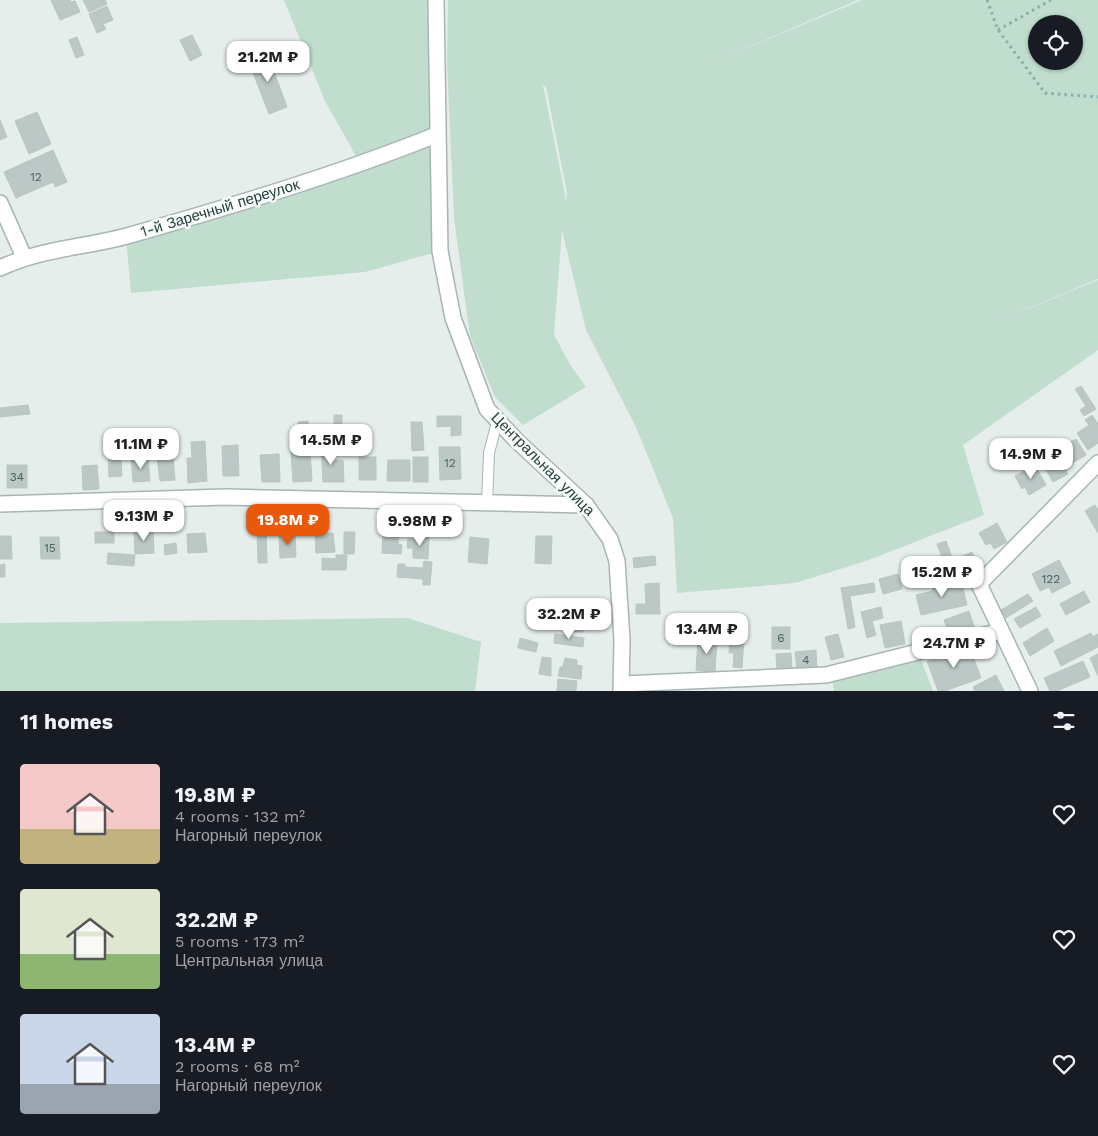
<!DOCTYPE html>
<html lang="en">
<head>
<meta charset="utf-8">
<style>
  :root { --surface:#171b24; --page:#242831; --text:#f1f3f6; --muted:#9ea1a6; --accent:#ea580c }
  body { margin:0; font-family:"Work Sans",sans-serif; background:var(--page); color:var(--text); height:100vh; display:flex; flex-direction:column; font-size:19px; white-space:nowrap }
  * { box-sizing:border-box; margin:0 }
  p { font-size:16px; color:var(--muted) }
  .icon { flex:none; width:28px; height:28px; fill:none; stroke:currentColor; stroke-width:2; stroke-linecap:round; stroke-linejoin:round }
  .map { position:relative; height:691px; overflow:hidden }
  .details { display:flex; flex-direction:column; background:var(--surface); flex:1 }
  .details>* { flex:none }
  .fabs { position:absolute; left:1028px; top:15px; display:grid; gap:10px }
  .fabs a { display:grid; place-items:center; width:55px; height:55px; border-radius:50%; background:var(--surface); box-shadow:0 1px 4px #0004; font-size:25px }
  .price { position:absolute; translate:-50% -42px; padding:0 11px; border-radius:10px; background:#fff; color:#222; font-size:16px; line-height:32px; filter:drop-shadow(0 1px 2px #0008) }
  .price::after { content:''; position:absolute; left:50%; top:30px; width:15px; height:11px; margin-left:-8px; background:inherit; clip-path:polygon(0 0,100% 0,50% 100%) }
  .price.current { background:var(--accent); color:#fff }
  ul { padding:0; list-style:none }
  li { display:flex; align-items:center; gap:15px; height:125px; padding:0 20px }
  li span { display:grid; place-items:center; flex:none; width:140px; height:100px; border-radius:5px; color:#555 }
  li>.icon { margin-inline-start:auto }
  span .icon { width:60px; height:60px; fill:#fffc; stroke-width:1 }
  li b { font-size:21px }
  h2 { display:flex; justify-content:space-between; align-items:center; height:60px; padding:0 20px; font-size:21px }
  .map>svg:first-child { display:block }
  .green { fill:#c0ddcd; fill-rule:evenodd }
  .building { fill:#bbc8c5; stroke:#b8c7c3 }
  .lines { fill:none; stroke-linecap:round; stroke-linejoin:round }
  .service-casing { stroke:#a8b6b3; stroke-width:12 }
  .minor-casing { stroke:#a8b6b3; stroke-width:18 }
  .tertiary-casing { stroke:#a8b6b3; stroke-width:18 }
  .path { stroke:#88afaa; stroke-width:3; stroke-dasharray:2.5 4; stroke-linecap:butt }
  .service { stroke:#fff; stroke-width:10 }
  .minor { stroke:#fff; stroke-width:15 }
  .tertiary { stroke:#fff; stroke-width:15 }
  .labels { text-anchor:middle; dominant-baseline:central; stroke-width:5; stroke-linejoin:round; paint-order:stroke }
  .number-label { font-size:12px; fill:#4a615e }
  .street-label { font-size:15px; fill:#253f3c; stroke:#f6faf9 }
</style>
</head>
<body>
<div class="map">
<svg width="1098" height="691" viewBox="0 0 1098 691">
  <rect width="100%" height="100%" fill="#e5eeeb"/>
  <g class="green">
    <polygon points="284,0 436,0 440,251 365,272 131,293 126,236 361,165 325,101"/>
    <path d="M448,0h410l-142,61 146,-61h236v279l-95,40 95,-39v70l-135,95 21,70 -118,46 -71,22 -118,10 -4,-75 -37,-91 -50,-97 -24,-100 -8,105 17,31 15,21 -63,38 -28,-28 -25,-61 -16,-118 -7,-156zM1036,24h38v37h-38zM543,85l3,2 21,106 -2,10v-9z"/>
    <polygon points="408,618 481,642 475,691 0,691 0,623"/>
    <polygon points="918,652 933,691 834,691 833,684 837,672"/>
  </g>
  <g class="building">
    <polygon points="51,0 70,0 71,2 75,1 80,12 60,20"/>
    <polygon points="83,0 105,0 107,4 89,12"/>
    <polygon points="107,6 113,20 103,24 106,29 97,33 89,14"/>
    <polygon points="192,35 202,55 190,61 180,40"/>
    <polygon points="77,37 84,55 76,58 69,40"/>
    <polygon points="267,53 287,107 269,114 248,60"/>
    <polygon points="37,112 51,144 29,154 15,121"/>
    <polygon points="0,120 7,137 0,140"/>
    <polygon points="53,150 67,182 55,187 53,182 16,198 4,172"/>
    <polygon points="1081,386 1096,409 1084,416 1080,410 1086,406 1075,389"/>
    <polygon points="28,405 30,414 0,417 0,408"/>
    <polygon points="334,415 342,415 342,441 319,441 319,432 334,432"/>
    <polygon points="1092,415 1098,424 1098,443 1088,450 1077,433 1089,425 1085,420"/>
    <polygon points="437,416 461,416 461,435 451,436 451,426 437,427"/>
    <polygon points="308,421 310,442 299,443 298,422"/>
    <polygon points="411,422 422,422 424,450 412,451"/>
    <polygon points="164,433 164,449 155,449 155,434"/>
    <polygon points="1023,439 1032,456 1023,461 1015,443"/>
    <polygon points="1076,439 1086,455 1069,465 1060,448"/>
    <polygon points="205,441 207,481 188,483 187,458 192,458 191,442"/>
    <polygon points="321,444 331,444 331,460 343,460 344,482 323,482"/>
    <polygon points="363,444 364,454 344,455 344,445"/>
    <polygon points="238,445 239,476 223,476 222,446"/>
    <polygon points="439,447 460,447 461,479 440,480"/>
    <polygon points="108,449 120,449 122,476 109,477"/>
    <polygon points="310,450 312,481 293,482 291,451"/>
    <polygon points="1057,453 1068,474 1053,482 1041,461"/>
    <polygon points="279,454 280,482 262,482 260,455"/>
    <polygon points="173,456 175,480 160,481 157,457"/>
    <polygon points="148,457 150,481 133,482 131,458"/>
    <rect x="359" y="457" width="17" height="23"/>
    <rect x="413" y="457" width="15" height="25"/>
    <polygon points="388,460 410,460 410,481 387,481"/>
    <rect x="7" y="465" width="20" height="23"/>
    <polygon points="97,465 99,489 83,490 82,466"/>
    <polygon points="1035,465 1046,485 1029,495 1025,487 1022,489 1015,476"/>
    <polygon points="1095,505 1098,510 1098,533 1085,511"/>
    <polygon points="997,523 1007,542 994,549 991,543 986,545 979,533"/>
    <polygon points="257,527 266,527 267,563 258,563"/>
    <polygon points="153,531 154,553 135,554 134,532"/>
    <rect x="95" y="532" width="19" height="11"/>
    <polygon points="344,532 355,532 354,554 344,554"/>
    <polygon points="205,533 207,552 188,553 187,534"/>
    <polygon points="333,533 335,552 316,553 315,534"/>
    <polygon points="383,534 399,535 398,544 402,545 401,554 382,553"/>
    <polygon points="295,535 296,557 280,558 279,536"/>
    <polygon points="414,535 429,536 428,559 413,558 413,548 407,548 408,539 414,539"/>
    <polygon points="0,536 11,536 12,559 0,559"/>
    <polygon points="536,536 552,536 551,564 535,563"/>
    <polygon points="40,537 59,537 60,559 41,559"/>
    <polygon points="470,537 489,539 487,564 468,562"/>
    <polygon points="946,541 953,560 928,571 925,564 942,557 937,544"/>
    <polygon points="176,543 177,553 165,555 164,545"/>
    <polygon points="972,552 979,570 960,578 953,560"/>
    <polygon points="108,553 135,555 134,566 107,564"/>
    <polygon points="336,555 347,555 346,570 322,570 322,558 336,559"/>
    <polygon points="655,556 656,565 634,568 633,558"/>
    <polygon points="1059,560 1071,583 1052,593 1049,587 1040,591 1032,574"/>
    <polygon points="424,561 432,562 430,585 423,585 423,579 397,577 398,564 405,564 405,567 423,568"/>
    <polygon points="5,564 5,577 0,577 0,565"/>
    <polygon points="898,574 902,589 883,594 879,579"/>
    <polygon points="956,579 957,585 962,584 967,605 921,615 916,595 933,591 931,584"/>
    <polygon points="659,583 660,614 636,614 636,604 646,604 645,584"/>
    <polygon points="874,583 875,592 850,596 855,627 848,629 841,588"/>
    <polygon points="1084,591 1090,602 1066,615 1060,604"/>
    <polygon points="1028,594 1033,601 1006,618 1001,610"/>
    <polygon points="566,604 583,604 583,632 567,632"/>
    <polygon points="881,607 883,618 872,621 876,635 867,638 861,612"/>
    <polygon points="1036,607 1041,616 1020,628 1014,619"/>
    <polygon points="969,611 975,629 950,638 944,620"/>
    <polygon points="682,616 691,616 692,623 705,622 706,633 683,634"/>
    <polygon points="901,621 905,644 885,648 880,625"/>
    <rect x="772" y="627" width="18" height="22"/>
    <polygon points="1047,628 1054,641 1030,656 1023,643"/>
    <polygon points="1091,633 1093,637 1098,634 1098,647 1061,666 1054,651"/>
    <polygon points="555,634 584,638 583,647 554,643"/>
    <polygon points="838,634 844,657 831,660 825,637"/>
    <polygon points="520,638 538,643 536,652 518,648"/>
    <polygon points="730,638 744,639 742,668 733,667 734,653 729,653"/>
    <polygon points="698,639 717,640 715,672 696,670"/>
    <polygon points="969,646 981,678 945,691 938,691 927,661"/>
    <polygon points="816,650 817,668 797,670 795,652"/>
    <polygon points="791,653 792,670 777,671 776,654"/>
    <polygon points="1098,654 1098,676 1090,658"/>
    <polygon points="542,657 551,658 551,676 539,674"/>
    <polygon points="565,658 577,660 577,665 582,666 581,679 558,676 560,667 563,667"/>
    <polygon points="1083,661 1090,677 1057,691 1050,691 1044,678"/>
    <polygon points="996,675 1004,691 975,691 973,687"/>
    <polygon points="558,679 577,681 576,691 557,691"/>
  </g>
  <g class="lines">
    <defs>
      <polyline id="service" points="487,503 489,453 497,422"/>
      <g id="minor">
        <polyline points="0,203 24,257"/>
        <path d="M0,268c43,-20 83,-20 127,-32 105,-30 209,-61 309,-101"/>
        <polyline points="0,504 225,497 586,505"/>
        <polyline points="622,684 826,675 1001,631"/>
        <polyline points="1030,691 979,584 1098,463"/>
      </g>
      <polyline id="tertiary" points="436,0 440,251 453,318 487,409 517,441 586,505 610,539 617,561 622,640 621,691"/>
    </defs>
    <use href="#service" class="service-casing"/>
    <use href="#minor" class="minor-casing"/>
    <use href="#tertiary" class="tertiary-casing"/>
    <g class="path">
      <polyline points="987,0 998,30 1045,93 1098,97"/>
      <polyline points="998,30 1051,0"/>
    </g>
    <use href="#service" class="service"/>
    <use href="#minor" class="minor"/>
    <use href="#tertiary" class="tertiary"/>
  </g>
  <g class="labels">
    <g class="number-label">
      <text x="36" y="177">12</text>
      <text x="450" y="463">12</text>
      <text x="17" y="477">34</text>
      <text x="50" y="548">15</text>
      <text x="1051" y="579">122</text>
      <text x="781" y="638">6</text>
      <text x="806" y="660">4</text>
    </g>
    <g class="street-label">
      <text transform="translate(220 208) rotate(-17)">1-й Заречный переулок</text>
      <text transform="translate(543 464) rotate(45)">Центральная улица</text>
    </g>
  </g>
</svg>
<div class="fabs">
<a><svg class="icon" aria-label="locate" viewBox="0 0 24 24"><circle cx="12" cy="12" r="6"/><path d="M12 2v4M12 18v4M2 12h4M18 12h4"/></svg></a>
</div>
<b class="price" style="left:268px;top:83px">21.2M ₽</b>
<b class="price" style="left:331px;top:466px">14.5M ₽</b>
<b class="price" style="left:141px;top:470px">11.1M ₽</b>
<b class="price" style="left:1031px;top:480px">14.9M ₽</b>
<b class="price" style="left:144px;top:542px">9.13M ₽</b>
<b class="price current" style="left:288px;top:546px">19.8M ₽</b>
<b class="price" style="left:420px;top:547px">9.98M ₽</b>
<b class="price" style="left:942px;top:598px">15.2M ₽</b>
<b class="price" style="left:569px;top:640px">32.2M ₽</b>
<b class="price" style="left:707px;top:655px">13.4M ₽</b>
<b class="price" style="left:954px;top:669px">24.7M ₽</b>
</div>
<section class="details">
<h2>11 homes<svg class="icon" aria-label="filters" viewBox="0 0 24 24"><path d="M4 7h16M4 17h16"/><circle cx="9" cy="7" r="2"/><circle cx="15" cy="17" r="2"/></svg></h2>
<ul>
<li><span style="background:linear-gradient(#f6c9c9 65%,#c2b280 0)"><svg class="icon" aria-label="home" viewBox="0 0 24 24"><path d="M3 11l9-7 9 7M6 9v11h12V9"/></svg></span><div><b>19.8M ₽</b><p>4 rooms · 132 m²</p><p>Нагорный переулок</p></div><svg class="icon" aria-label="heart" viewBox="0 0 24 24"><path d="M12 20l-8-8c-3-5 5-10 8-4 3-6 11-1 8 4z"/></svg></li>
<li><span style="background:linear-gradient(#dfe7d0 65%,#8fb573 0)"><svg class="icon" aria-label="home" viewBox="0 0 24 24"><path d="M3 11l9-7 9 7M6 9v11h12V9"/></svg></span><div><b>32.2M ₽</b><p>5 rooms · 173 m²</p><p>Центральная улица</p></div><svg class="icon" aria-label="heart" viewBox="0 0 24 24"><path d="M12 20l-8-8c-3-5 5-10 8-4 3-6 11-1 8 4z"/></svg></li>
<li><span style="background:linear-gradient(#c9d6e8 70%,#9aa5b1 0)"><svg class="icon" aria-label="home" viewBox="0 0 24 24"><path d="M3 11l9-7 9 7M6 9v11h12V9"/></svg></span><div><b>13.4M ₽</b><p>2 rooms · 68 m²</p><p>Нагорный переулок</p></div><svg class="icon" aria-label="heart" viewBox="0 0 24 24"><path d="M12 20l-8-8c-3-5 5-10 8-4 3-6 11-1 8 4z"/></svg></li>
</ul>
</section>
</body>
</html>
